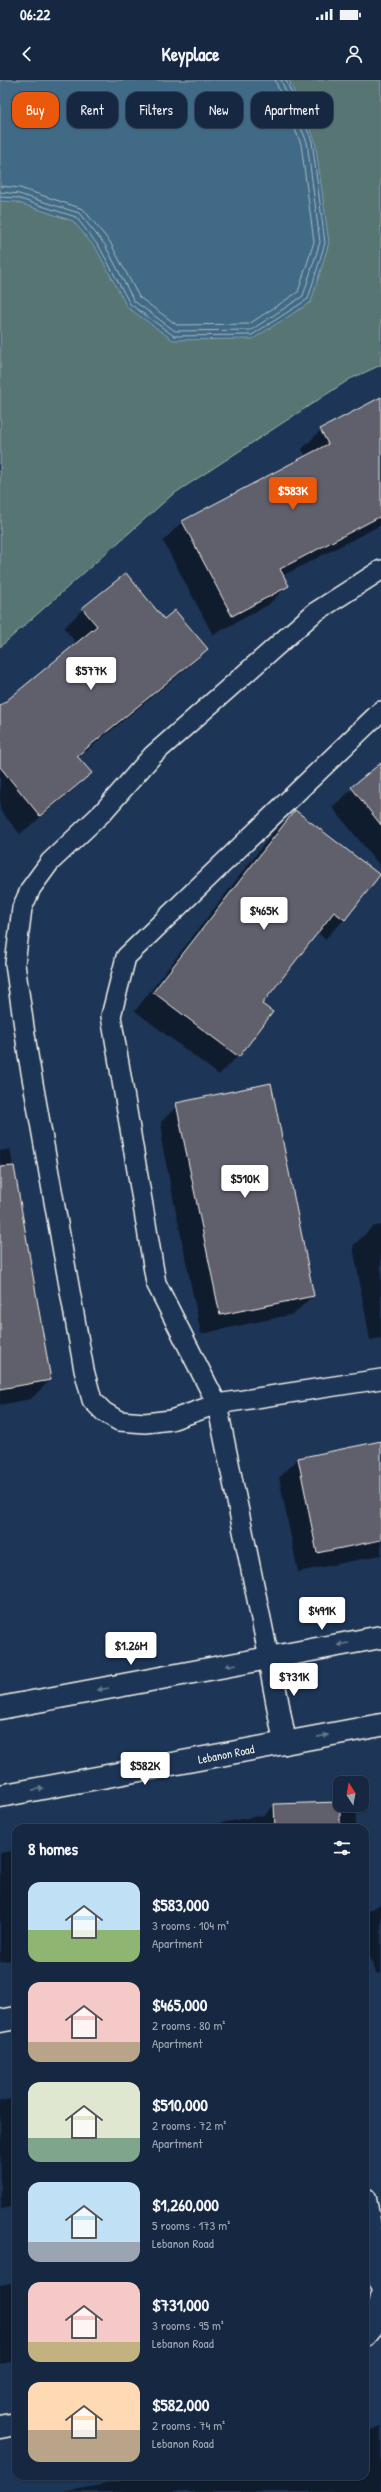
<!DOCTYPE html>
<html lang="en">
<head>
<meta charset="utf-8">
<style>
  :root { --surface:#162841; --page:#1f3048; --text:#f1f3f6; --muted:#9ea6b1; --line:#35445a; --accent:#ea580c }
  body { margin:0; font-family:"Patrick Hand",sans-serif; background:var(--page); color:var(--text); height:100vh; display:flex; flex-direction:column; font-size:15px; white-space:nowrap }
  * { box-sizing:border-box; margin:0 }
  p { font-size:13px; color:var(--muted) }
  .icon { flex:none; width:22px; height:22px; fill:none; stroke:currentColor; stroke-width:2; stroke-linecap:round; stroke-linejoin:round }
  .map { position:relative; flex:1; overflow:hidden }
  .panel { position:absolute; left:12px; top:1744px; width:357px; height:656px; display:flex; flex-direction:column; background:var(--surface); border-radius:12px; box-shadow:0 1px 3px #0004,0 0 0 1px var(--line) }
  .panel>* { flex:none }
  .guide { position:absolute; left:12px; top:12px; width:357px; height:36px; display:flex; gap:8px }
  .needle { width:26px; rotate:349deg }
  .buttons { position:absolute; left:333px; top:1696px; display:grid; gap:8px }
  .buttons a { display:grid; place-items:center; width:36px; height:36px; border-radius:8px; background:var(--surface); box-shadow:0 1px 3px #0004,0 0 0 1px var(--line); font-size:20px }
  .price { position:absolute; translate:-50% -34px; padding:0 9px; border-radius:4px; background:#fff; color:#222; font-size:13px; line-height:26px; filter:drop-shadow(0 1px 2px #0008) }
  .price::after { content:''; position:absolute; left:50%; top:24px; width:12px; height:9px; margin-left:-6px; background:inherit; clip-path:polygon(0 0,100% 0,50% 100%) }
  .price.selected { background:var(--accent); color:#fff }
  ul { padding:0; list-style:none }
  li { display:flex; align-items:center; gap:12px; height:100px; padding:0 16px }
  li span { display:grid; place-items:center; flex:none; width:112px; height:80px; border-radius:12px; color:#555 }
  li>.icon { margin-inline-start:auto }
  span .icon { width:48px; height:48px; fill:#fffc; stroke-width:1 }
  li b { font-size:17px }
  h2 { display:flex; justify-content:space-between; align-items:center; height:48px; padding:0 16px; font-size:17px }
  .chip { padding:0 14px; border-radius:12px; background:var(--surface); box-shadow:0 1px 3px #0004,0 0 0 1px var(--line); font-size:14px; line-height:36px }
  .chip.selected { background:var(--accent); color:#fff }
  .status { display:flex; justify-content:space-between; align-items:center; height:28px; padding:0 20px; background:var(--surface); direction:ltr }
  .status svg { height:11px; fill:currentColor }
  header { display:flex; justify-content:space-between; align-items:center; height:52px; padding:0 16px; background:var(--surface); font-size:18px; font-weight:700 }
  .map>svg:first-child { display:block }
  .green { fill:#567473; stroke:#a5b2ae }
  .water { fill:#3f6a86; stroke:#87a0ad }
  .shadow { fill:#0007 }
  .lines { fill:none; stroke-linecap:round; stroke-linejoin:round }
  .shore { stroke:#acbbc1; stroke-width:1 }
  .building { fill:#615f6c; stroke:#f4f1e8 }
  .service-casing { stroke:#f4f1e8; stroke-width:22 }
  .minor-casing { stroke:#f4f1e8; stroke-width:25 }
  .secondary-casing { stroke:#f4f1e8; stroke-width:25 }
  .service { stroke:#1d3557; stroke-width:19 }
  .minor { stroke:#1d3557; stroke-width:22 }
  .secondary { stroke:#1d3557; stroke-width:22 }
  .oneway { fill:#68778a }
  .labels { text-anchor:middle; dominant-baseline:central; stroke-width:3.5; stroke-linejoin:round; paint-order:stroke }
  .street-label { font-size:12px; fill:#f4f1e8; stroke:#1d3557 }
</style>
</head>
<body>
<div class="status"><b>06:22</b><svg viewBox="0 0 49 12"><path d="M0 12V9h3v3zM5 12V6h3v6zM10 12V3h3v9zM15 12V0h3v12zM26 1h20v11H26zM47 4h2v5h-2z"/></svg></div>
<header><svg class="icon" aria-label="back" viewBox="0 0 24 24"><path d="M15 5l-7 7 7 7"/></svg>Keyplace<svg class="icon" aria-label="person" viewBox="0 0 24 24"><circle cx="12" cy="8" r="4"/><path d="M4 21q1-7 8-7t8 7"/></svg></header>
<div class="map">
<svg width="381" height="2412" viewBox="0 0 381 2412">
  <rect width="100%" height="100%" fill="#1d3557"/>
  <filter id="ink" filterUnits="userSpaceOnUse"><feTurbulence type="fractalNoise" baseFrequency=".025" numOctaves="2"/><feDisplacementMap in="SourceGraphic" scale="8" xChannelSelector="R" yChannelSelector="G"/><feConvolveMatrix kernelMatrix="1 2 1 2 8 2 1 2 1" color-interpolation-filters="sRGB"/></filter>
  <g filter="url(#ink)">
    <polygon class="green" points="0,0 381,0 381,285 350,299 172,415 0,567"/>
    <polygon class="water" points="0,0 289,0 315,60 329,163 311,222 253,259 173,260 127,227 97,170 73,141 16,122 0,121"/>
    <g class="shadow">
      <polygon points="381,325 381,445 282,496 287,506 268,525 213,555 163,461 182,442 306,377 302,369 321,350"/>
      <polygon points="83,529 164,540 207,569 187,588 78,678 90,693 71,712 20,754 0,730 0,627 77,564 64,548"/>
      <polygon points="381,684 381,787 332,727"/>
      <polygon points="295,731 379,795 344,840 325,859 317,852 261,924 238,976 219,995 135,931 275,750"/>
      <polygon points="180,1023 313,1215 294,1234 201,1254 161,1059 163,1057 161,1042"/>
      <polygon points="10,1069 50,1300 31,1319 0,1325 0,1071"/>
      <polygon points="381,1145 381,1258 370,1260 353,1166 372,1147"/>
      <polygon points="381,1362 381,1475 298,1492 279,1398 298,1379"/>
      <polygon points="340,1723 340,1725 356,1725 356,1748 191,1748 265,1735 274,1725"/>
      <polygon points="16,1770 16,1879 0,1882 0,1773"/>
      <polygon points="381,1824 381,1894 376,1893 365,1865 365,1832"/>
      <polygon points="16,2018 16,2126 1,2129 0,2021"/>
      <polygon points="16,2202 16,2281 0,2284 0,2205"/>
      <polygon points="381,2346 381,2412 64,2412 147,2396 150,2396 150,2399 165,2396 365,2396 365,2355 370,2350"/>
    </g>
    <g class="lines">
      <g class="shore">
        <polyline points="0,106 20,108 83,129 110,162 139,217 177,245 249,244 298,212 314,162 301,64 275,0"/>
        <polyline points="0,112 19,114 79,133 105,165 134,221 175,251 251,250 303,216 320,162 307,62 281,0"/>
        <polyline points="0,117 17,118 76,137 100,168 130,224 174,256 252,255 308,219 325,163 312,61 286,0"/>
      </g>
    </g>
    <g class="building">
      <polygon points="381,317 381,436 280,489 289,506 232,536 182,441 328,364 320,349"/>
      <polygon points="126,493 164,539 175,530 208,569 77,676 92,693 40,736 0,687 0,626 97,546 82,528"/>
      <polygon points="381,683 381,745 351,707"/>
      <polygon points="295,730 380,795 345,840 334,832 262,924 273,932 239,977 153,912"/>
      <polygon points="271,1003 314,1216 220,1235 176,1023"/>
      <polygon points="14,1086 51,1300 0,1309 0,1087"/>
      <polygon points="381,1361 381,1460 317,1473 298,1378"/>
      <polygon points="340,1722 340,1748 275,1748 274,1724"/>
    </g>
    <g class="lines">
      <defs>
        <g id="service">
          <polyline points="381,490 314,533 153,675 102,733 50,782 31,808 22,828 15,884 28,975 84,1290 92,1320 104,1332 119,1341 145,1343 171,1340 217,1324 381,1299"/>
          <polyline points="269,1578 217,1324 156,1203 111,936 126,877 381,631"/>
        </g>
        <g id="minor">
          <polyline points="0,1941 16,1938"/>
          <polyline points="365,2119 381,2205"/>
          <polyline points="365,2255 375,2243 381,2217"/>
          <polyline points="0,2347 16,2344"/>
        </g>
        <g id="secondary">
          <polyline points="269,1578 285,1663"/>
          <polyline points="0,1628 381,1557"/>
          <polyline points="0,1716 381,1645"/>
        </g>
      </defs>
      <use href="#service" class="service-casing"/>
      <use href="#minor" class="minor-casing"/>
      <use href="#secondary" class="secondary-casing"/>
      <use href="#service" class="service"/>
      <use href="#minor" class="minor"/>
      <use href="#secondary" class="secondary"/>
    </g>
    <defs><path id="oneway-solid" d="M-6-.8H1V-3.2L6.5 0L1 3.2V.8H-6Z"/></defs>
    <g class="oneway">
      <use href="#oneway-solid" transform="translate(343 1564) rotate(170)"/>
      <use href="#oneway-solid" transform="translate(231 1585) rotate(170)"/>
      <use href="#oneway-solid" transform="translate(103 1609) rotate(170)"/>
      <use href="#oneway-solid" transform="translate(323 1656) rotate(-11)"/>
      <use href="#oneway-solid" transform="translate(38 1709) rotate(-11)"/>
    </g>
  </g>
  <g class="labels">
    <g class="street-label">
      <text transform="translate(226 1674) rotate(-11)">Lebanon Road</text>
    </g>
  </g>
</svg>
<div class="buttons">
<a><svg class="needle" viewBox="-14 -14 28 28"><path d="M0-13l5 13h-10z" fill="#e53935"/><path d="M0 13l5-13h-10z" fill="#9ea6b1"/></svg></a>
</div>
<b class="price selected" style="left:293px;top:431px">$583K</b>
<b class="price" style="left:91px;top:611px">$577K</b>
<b class="price" style="left:264px;top:851px">$465K</b>
<b class="price" style="left:245px;top:1119px">$510K</b>
<b class="price" style="left:322px;top:1551px">$491K</b>
<b class="price" style="left:131px;top:1586px">$1.26M</b>
<b class="price" style="left:294px;top:1617px">$731K</b>
<b class="price" style="left:145px;top:1706px">$582K</b>
<div class="guide">
<a class="chip selected">Buy</a>
<a class="chip">Rent</a>
<a class="chip">Filters</a>
<a class="chip">New</a>
<a class="chip">Apartment</a>
</div>
<section class="panel">
<h2>8 homes<svg class="icon" aria-label="filters" viewBox="0 0 24 24"><path d="M4 7h16M4 17h16"/><circle cx="9" cy="7" r="2"/><circle cx="15" cy="17" r="2"/></svg></h2>
<ul>
<li><span style="background:linear-gradient(#bfe0f5 60%,#8fb573 0)"><svg class="icon" aria-label="home" viewBox="0 0 24 24"><path d="M3 11l9-7 9 7M6 9v11h12V9"/></svg></span><div><b>$583,000</b><p>3 rooms · 104 m²</p><p>Apartment</p></div></li>
<li><span style="background:linear-gradient(#f6c9c9 75%,#b9a48a 0)"><svg class="icon" aria-label="home" viewBox="0 0 24 24"><path d="M3 11l9-7 9 7M6 9v11h12V9"/></svg></span><div><b>$465,000</b><p>2 rooms · 80 m²</p><p>Apartment</p></div></li>
<li><span style="background:linear-gradient(#dfe7d0 70%,#7fa58c 0)"><svg class="icon" aria-label="home" viewBox="0 0 24 24"><path d="M3 11l9-7 9 7M6 9v11h12V9"/></svg></span><div><b>$510,000</b><p>2 rooms · 72 m²</p><p>Apartment</p></div></li>
<li><span style="background:linear-gradient(#bfe0f5 75%,#9aa5b1 0)"><svg class="icon" aria-label="home" viewBox="0 0 24 24"><path d="M3 11l9-7 9 7M6 9v11h12V9"/></svg></span><div><b>$1,260,000</b><p>5 rooms · 173 m²</p><p>Lebanon Road</p></div></li>
<li><span style="background:linear-gradient(#f6c9c9 75%,#c2b280 0)"><svg class="icon" aria-label="home" viewBox="0 0 24 24"><path d="M3 11l9-7 9 7M6 9v11h12V9"/></svg></span><div><b>$731,000</b><p>3 rooms · 95 m²</p><p>Lebanon Road</p></div></li>
<li><span style="background:linear-gradient(#ffd9b3 60%,#b9a48a 0)"><svg class="icon" aria-label="home" viewBox="0 0 24 24"><path d="M3 11l9-7 9 7M6 9v11h12V9"/></svg></span><div><b>$582,000</b><p>2 rooms · 74 m²</p><p>Lebanon Road</p></div></li>
</ul>
</section>
</div>
</body>
</html>
